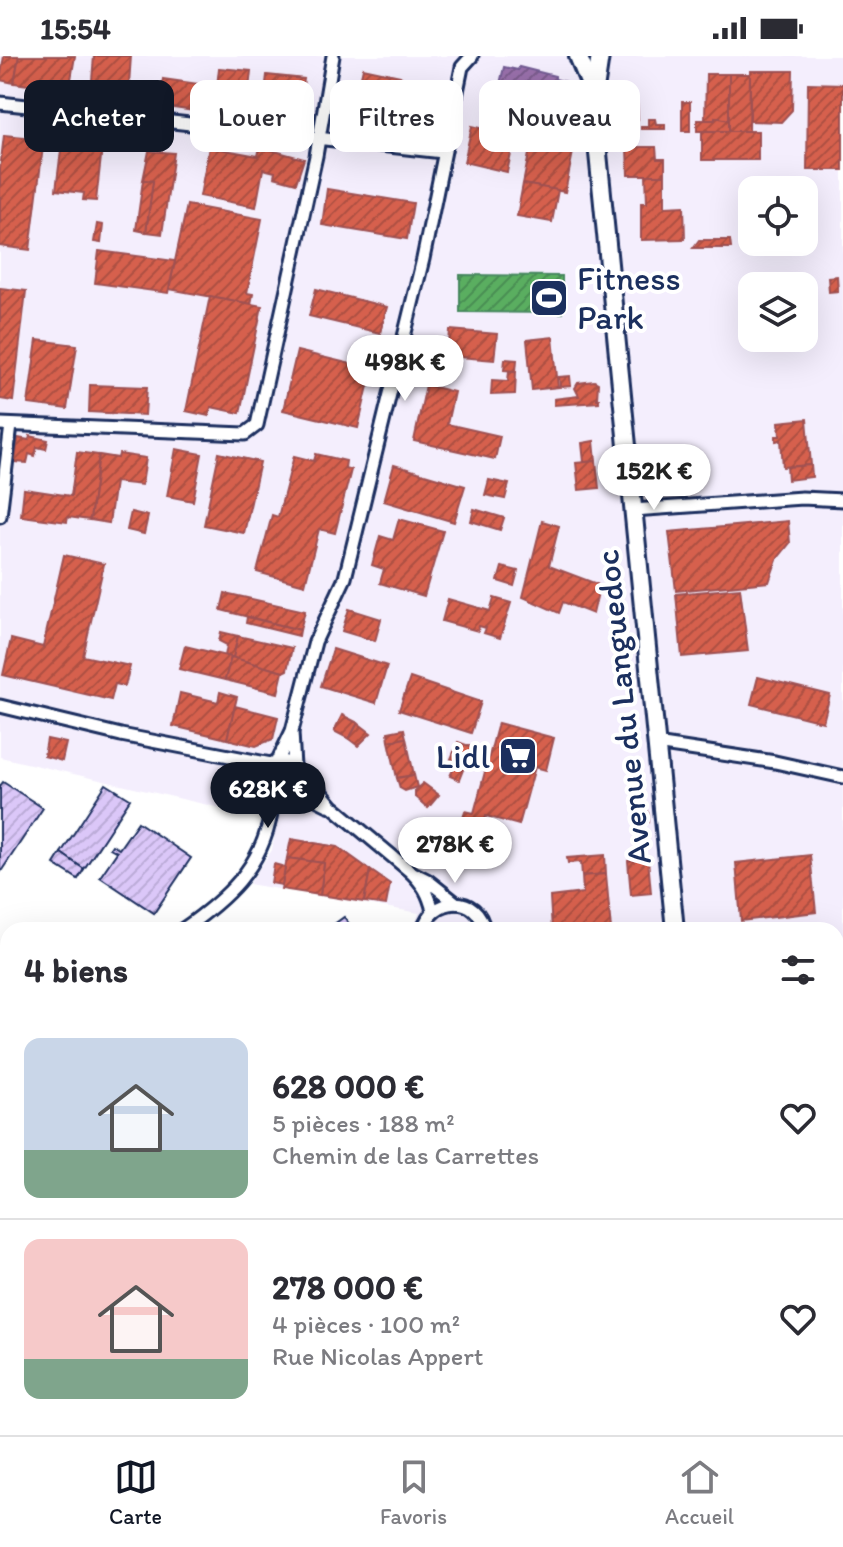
<!DOCTYPE html>
<html lang="fr">
<head>
<meta charset="utf-8">
<style>
  :root { --surface:#fff; --page:#f7f7f7; --text:#2b2b33; --muted:#7c7c81; --line:#e1e1e2; --accent:#111827 }
  body { margin:0; font-family:Itim,sans-serif; background:var(--page); color:var(--text); height:100vh; display:flex; flex-direction:column; font-size:30px; white-space:nowrap }
  * { box-sizing:border-box; margin:0 }
  p { font-size:26px; color:var(--muted) }
  .icon { flex:none; width:44px; height:44px; fill:none; stroke:currentColor; stroke-width:2; stroke-linecap:round; stroke-linejoin:round }
  .map { position:relative; flex:1; overflow:hidden }
  .details { position:absolute; left:0px; top:866px; width:844px; height:514px; display:flex; flex-direction:column; background:var(--surface); border-radius:24px 24px 0 0; box-shadow:0 8px 32px #0002 }
  .details>* { flex:none }
  .guide { position:absolute; left:24px; top:24px; width:796px; height:72px; display:flex; gap:16px }
  .buttons { position:absolute; left:738px; top:120px; display:grid; gap:16px }
  .buttons a { display:grid; place-items:center; width:80px; height:80px; border-radius:16px; background:var(--surface); box-shadow:0 8px 32px #0002; font-size:40px }
  .price { position:absolute; translate:-50% -68px; padding:0 18px; border-radius:28px; background:#fff; color:#222; font-size:26px; line-height:52px; filter:drop-shadow(0 2px 4px #0008) }
  .price::after { content:''; position:absolute; left:50%; top:48px; width:24px; height:18px; margin-left:-12px; background:inherit; clip-path:polygon(0 0,100% 0,50% 100%) }
  .price.selected { background:var(--accent); color:#fff }
  ul { padding:0; list-style:none }
  li { display:flex; align-items:center; gap:24px; height:200px; padding:0 24px }
  li+li { border-top:2px solid var(--line) }
  li span { display:grid; place-items:center; flex:none; width:224px; height:160px; border-radius:16px; color:#555 }
  li>.icon { margin-inline-start:auto }
  span .icon { width:96px; height:96px; fill:#fffc; stroke-width:1 }
  li b { font-size:34px }
  h2 { display:flex; justify-content:space-between; align-items:center; height:96px; padding:0 24px; font-size:34px }
  .pill { padding:0 28px; border-radius:16px; background:var(--surface); box-shadow:0 8px 32px #0002; font-size:28px; line-height:72px }
  .pill.selected { background:var(--accent); color:#fff }
  .status { display:flex; justify-content:space-between; align-items:center; height:56px; padding:0 40px; background:var(--surface); direction:ltr }
  .status svg { height:22px; fill:currentColor }
  .tab-bar { display:flex; justify-content:space-around; align-items:center; height:112px; border-top:2px solid var(--line); background:var(--surface); font-size:22px; color:var(--muted) }
  .tab-bar a { display:grid; justify-items:center; gap:4px }
  .tab-bar .selected { color:var(--accent) }
  .map>svg:first-child { display:block }
  .built { fill:#f4eefd; fill-rule:evenodd }
  .shops { fill:url(#shops-hatch); stroke:#9e5152; stroke-width:2 }
  .offices { fill:url(#offices-hatch); stroke:#735c94; stroke-width:2 }
  .public { fill:url(#public-hatch); stroke:#478860; stroke-width:2 }
  .building { fill:url(#building-hatch); stroke:#1b2f5e; stroke-width:2 }
  .lines { fill:none; stroke-linecap:round; stroke-linejoin:round }
  .street-casing { stroke:#1b2f5e; stroke-width:17 }
  .secondary-casing { stroke:#1b2f5e; stroke-width:22 }
  .street { stroke:#fff; stroke-width:11 }
  .secondary { stroke:#fff; stroke-width:16 }
  .labels { text-anchor:middle; dominant-baseline:central; stroke-width:8; stroke-linejoin:round; paint-order:stroke }
  .poi-label { font-size:34px; fill:#1b2f5e; stroke:#fff; text-anchor:start }
  .street-label { font-size:34px; fill:#1b2f5e; stroke:#fff }
</style>
</head>
<body>
<div class="status"><b>15:54</b><svg viewBox="0 0 49 12"><path d="M0 12V9h3v3zM5 12V6h3v6zM10 12V3h3v9zM15 12V0h3v12zM26 1h20v11H26zM47 4h2v5h-2z"/></svg></div>
<div class="map">
<svg width="843" height="1379" viewBox="0 0 843 1379">
  <defs>
    <pattern id="shops-hatch" width="6" height="6" patternUnits="userSpaceOnUse" patternTransform="scale(2)"><rect width="6" height="6" fill="#d6604d"/><path d="M-1 1l2-2M0 6l6-6M5 7l2-2" fill="none" stroke="#ad5043"/></pattern>
    <pattern id="offices-hatch" width="6" height="6" patternUnits="userSpaceOnUse" patternTransform="scale(2)"><rect width="6" height="6" fill="#9970ab"/><path d="M-1 1l2-2M0 6l6-6M5 7l2-2" fill="none" stroke="#7c5c8e"/></pattern>
    <pattern id="public-hatch" width="6" height="6" patternUnits="userSpaceOnUse" patternTransform="scale(2)"><rect width="6" height="6" fill="#5aae61"/><path d="M-1 1l2-2M0 6l6-6M5 7l2-2" fill="none" stroke="#4a8e53"/></pattern>
    <pattern id="building-hatch" width="6" height="6" patternUnits="userSpaceOnUse" patternTransform="scale(2)"><rect width="6" height="6" fill="#dbc7f8"/><path d="M-1 1l2-2M0 6l6-6M5 7l2-2" fill="none" stroke="#bbabd7"/></pattern>
  </defs>
  <rect width="100%" height="100%" fill="#fff"/>
  <filter id="ink" filterUnits="userSpaceOnUse"><feTurbulence type="fractalNoise" baseFrequency=".0125" numOctaves="2"/><feDisplacementMap in="SourceGraphic" scale="16" xChannelSelector="R" yChannelSelector="G"/><feConvolveMatrix kernelMatrix="1 2 1 2 8 2 1 2 1" color-interpolation-filters="sRGB"/></filter>
  <g filter="url(#ink)">
    <path class="built" d="M0,0h843v1379h-547l1,-7h539v-498h-423l6,-17 -170,-29 23,-34 5,-29 -277,-64zM752,134h52v52h-52zM752,230h52v52h-52z"/>
    <g class="shops">
      <polygon points="4,0 19,0 14,27 0,24"/>
      <polygon points="19,0 75,0 69,35 14,27"/>
      <polygon points="94,0 131,0 128,42 91,37"/>
      <polygon points="219,12 251,15 247,51 215,48"/>
      <polygon points="363,12 400,20 426,44 401,71 390,63 353,54"/>
      <polygon points="750,15 793,15 792,54 781,66 750,65"/>
      <polygon points="706,18 729,18 729,64 720,64 720,61 715,61 715,64 705,64"/>
      <polygon points="729,18 750,18 749,75 729,75"/>
      <polygon points="267,19 304,23 300,50 281,47 280,55 263,53"/>
      <polygon points="163,23 199,28 195,55 159,50"/>
      <polygon points="808,27 843,28 843,114 807,114"/>
      <polygon points="637,46 638,63 622,65 621,47"/>
      <rect x="682" y="46" width="8" height="29"/>
      <polygon points="715,61 729,64 729,75 697,75 697,64 715,64"/>
      <polygon points="648,63 655,63 656,68 665,68 665,73 641,73 641,70 648,70"/>
      <polygon points="472,70 515,80 507,116 464,106"/>
      <rect x="702" y="75" width="56" height="29"/>
      <polygon points="63,78 103,83 96,145 83,144 84,137 56,134"/>
      <polygon points="4,79 44,83 30,194 0,190 0,113"/>
      <polygon points="531,88 573,96 565,136 523,128"/>
      <polygon points="209,91 258,100 260,91 304,103 296,127 274,121 275,116 263,113 256,151 200,140"/>
      <polygon points="627,91 656,91 657,103 665,103 665,119 628,119"/>
      <polygon points="149,95 174,97 162,178 146,176 153,125 143,124"/>
      <polygon points="646,119 665,119 665,151 684,150 685,183 641,184 641,147 647,147"/>
      <polygon points="143,124 153,125 146,176 136,174"/>
      <polygon points="523,128 558,134 552,166 517,160"/>
      <polygon points="327,133 413,147 407,183 322,169"/>
      <polygon points="187,149 262,163 247,237 253,238 251,248 169,233"/>
      <polygon points="97,168 103,169 101,187 94,186"/>
      <polygon points="699,184 730,184 731,192 693,192"/>
      <polygon points="99,195 175,205 168,237 95,227"/>
      <polygon points="837,220 838,235 829,236 828,221"/>
      <polygon points="0,232 26,235 13,345 0,343"/>
      <polygon points="316,233 387,251 380,277 309,260"/>
      <polygon points="210,240 262,250 240,357 211,351 209,360 186,355"/>
      <polygon points="450,274 497,278 494,304 448,300"/>
      <polygon points="553,281 558,331 532,334 527,284"/>
      <polygon points="37,284 77,289 67,353 28,348"/>
      <polygon points="297,295 372,313 358,372 283,354"/>
      <polygon points="505,303 517,304 516,315 504,314"/>
      <polygon points="509,315 516,315 515,338 491,339 492,324 508,325"/>
      <polygon points="570,320 571,330 560,331 559,321"/>
      <polygon points="594,325 598,327 597,343 599,343 599,346 554,349 554,343 579,340 575,332 578,327"/>
      <polygon points="90,329 147,331 145,359 89,356"/>
      <polygon points="426,329 454,336 447,368 500,380 495,403 414,385"/>
      <polygon points="807,363 811,409 783,411 781,384 776,385 776,380 780,380 779,366"/>
      <polygon points="30,380 48,384 46,393 37,391 35,400 29,398 27,407 15,406 18,382 29,384"/>
      <polygon points="594,385 596,405 584,406 582,387"/>
      <polygon points="176,393 202,398 193,445 167,440"/>
      <polygon points="77,396 99,399 90,464 68,461 67,466 21,460 24,433 71,440"/>
      <polygon points="219,397 260,406 244,477 204,469"/>
      <polygon points="119,398 146,402 142,429 115,426 109,467 90,464 99,399 118,402"/>
      <polygon points="316,398 346,405 345,412 351,414 335,477 319,473 305,529 257,516 272,459 278,461 294,400 314,405"/>
      <polygon points="596,405 599,432 579,434 576,407"/>
      <polygon points="394,409 465,430 454,466 384,445"/>
      <polygon points="811,409 812,421 788,424 787,411"/>
      <polygon points="489,424 509,428 505,443 485,439"/>
      <polygon points="474,453 504,462 500,474 471,465"/>
      <polygon points="131,456 148,460 144,478 127,474"/>
      <polygon points="399,463 443,475 424,540 380,527 384,513 372,509 380,480 393,484"/>
      <polygon points="542,465 559,470 549,510 597,528 599,532 593,558 563,546 559,557 523,541"/>
      <polygon points="788,465 790,487 777,503 769,526 676,535 669,476"/>
      <polygon points="64,499 104,508 83,600 130,610 125,630 115,628 111,644 3,619 11,583 43,591"/>
      <polygon points="502,511 518,515 514,530 498,525"/>
      <polygon points="740,532 748,595 682,601 676,538"/>
      <polygon points="225,537 305,555 300,574 221,554"/>
      <polygon points="494,542 511,547 500,582 484,577 486,572 479,570 478,575 442,565 448,543 490,555"/>
      <polygon points="349,553 381,563 375,585 342,575"/>
      <polygon points="247,561 300,574 299,580 246,567"/>
      <polygon points="221,576 238,580 233,602 225,600 227,589 219,585"/>
      <polygon points="238,580 292,592 287,614 283,616 233,602"/>
      <polygon points="185,590 231,601 225,624 179,613"/>
      <polygon points="333,593 387,610 376,647 321,630"/>
      <polygon points="231,601 283,616 278,637 225,624"/>
      <polygon points="758,621 830,639 823,666 751,648"/>
      <polygon points="410,622 481,646 471,677 399,654"/>
      <polygon points="220,636 237,641 227,683 173,670 180,637 218,646"/>
      <polygon points="235,650 278,661 273,683 256,690 227,683"/>
      <polygon points="342,659 358,667 349,683 334,675"/>
      <polygon points="358,667 371,677 358,690 349,683"/>
      <polygon points="498,667 554,682 546,714 535,711 519,769 486,760 483,772 461,767 465,755 474,757"/>
      <polygon points="404,673 406,682 389,685 388,676"/>
      <polygon points="406,682 414,719 397,722 389,685"/>
      <polygon points="47,683 66,687 62,705 44,700"/>
      <polygon points="458,686 472,691 459,724 450,720 457,705 451,703"/>
      <polygon points="414,719 417,731 405,735 400,732 397,722"/>
      <polygon points="423,727 439,739 428,752 415,741 415,734"/>
      <polygon points="637,752 648,755 649,766 638,764"/>
      <polygon points="291,783 338,791 370,814 364,846 320,839 324,807 287,802"/>
      <polygon points="605,799 606,818 582,820 581,806 568,807 567,802"/>
      <polygon points="810,799 816,856 741,865 736,807"/>
      <polygon points="287,802 324,807 320,839 281,833"/>
      <polygon points="648,803 651,837 631,839 628,805"/>
      <polygon points="274,808 285,811 282,829 271,827"/>
      <polygon points="370,814 390,828 386,849 364,846"/>
      <polygon points="606,818 611,874 552,874 550,841 583,837 582,820"/>
      <polygon points="836,970 843,972 843,1005 836,1003"/>
      <polygon points="836,1003 843,1005 843,1046 836,1045"/>
      <polygon points="836,1045 843,1046 843,1105 836,1103"/>
      <polygon points="836,1166 843,1167 843,1218 836,1217"/>
      <polygon points="324,1372 594,1372 595,1379 323,1379"/>
    </g>
    <polygon class="offices" points="504,11 518,14 519,11 555,20 555,23 567,26 562,47 550,45 550,41 499,32"/>
    <polygon class="public" points="460,219 562,220 562,257 460,256"/>
    <g class="building">
      <polygon points="3,726 43,752 0,817 0,730"/>
      <polygon points="106,728 130,743 84,813 61,797"/>
      <polygon points="138,766 191,802 154,857 100,821 117,796 110,792 112,789 119,793"/>
      <polygon points="61,797 84,813 78,823 54,808"/>
      <polygon points="344,861 354,874 326,874"/>
    </g>
    <g class="lines">
      <defs>
        <g id="street">
          <polyline points="0,47 443,96"/>
          <polyline points="0,368 245,378 257,369 316,100 333,0"/>
          <polyline points="633,454 802,442 843,444"/>
          <polyline points="0,460 11,369"/>
          <polyline points="0,650 121,679 271,708"/>
          <polyline points="292,676 294,711"/>
          <polyline points="656,688 775,706 843,721"/>
          <polyline points="235,703 263,724"/>
          <circle cx="281" cy="723" r="18"/>
          <polyline points="277,706 292,675 315,586 345,522 423,203 462,11 472,0"/>
          <polyline points="297,715 313,727 332,750 411,816"/>
          <polyline points="291,738 308,739 328,749"/>
          <path d="M433,855c-4,-17 -10,-27 -22,-39l16,8 29,23"/>
          <path d="M182,874c43,-30 80,-62 89,-117"/>
          <path d="M423,874c9,-34 56,-37 61,0"/>
          <polyline points="0,1082 8,1076"/>
          <polyline points="836,1124 843,1125"/>
          <polyline points="294,1379 294,1372"/>
        </g>
        <g id="secondary">
          <polyline points="578,0 593,36"/>
          <polyline points="600,0 594,40 596,77 675,874"/>
          <polyline points="726,1372 726,1379"/>
        </g>
      </defs>
      <use href="#street" class="street-casing"/>
      <use href="#secondary" class="secondary-casing"/>
      <use href="#street" class="street"/>
      <use href="#secondary" class="secondary"/>
    </g>
  </g>
  <defs>
    <symbol id="stadium-square" viewBox="-11 -11 22 22"><rect x="-9" y="-9" width="18" height="18" rx="4" fill="#1b2f5e" stroke="#fff"/><path d="M0-5a6.5 5 0 1 0 0 10a6.5 5 0 1 0 0-10ZM-3.5-1.8h7v3.6h-7Z" fill="#fff"/></symbol>
    <symbol id="supermarket-square" viewBox="-11 -11 22 22"><rect x="-9" y="-9" width="18" height="18" rx="4" fill="#1b2f5e" stroke="#fff"/><path d="M-6-5.5h2.5l.6 2H6L4.5 2H-2.5L-4.4-4H-6ZM-1.5 3.2a1.3 1.3 0 1 0 .1 0ZM3 3.2a1.3 1.3 0 1 0 .1 0Z" fill="#fff"/></symbol>
  </defs>
  <g fill-rule="evenodd">
    <use href="#stadium-square" x="527" y="220" width="44" height="44"/>
    <use href="#supermarket-square" x="496" y="678" width="44" height="44"/>
  </g>
  <g class="labels">
    <g class="poi-label">
      <text x="577" y="222">Fitness<tspan x="577" dy="39">Park</tspan></text>
      <text x="490" y="700" text-anchor="end">Lidl</text>
    </g>
    <g class="street-label">
      <text transform="translate(623 651) rotate(-96)">Avenue du Languedoc</text>
    </g>
  </g>
</svg>
<div class="buttons">
<a><svg class="icon" aria-label="locate" viewBox="0 0 24 24"><circle cx="12" cy="12" r="6"/><path d="M12 2v4M12 18v4M2 12h4M18 12h4"/></svg></a>
<a><svg class="icon" aria-label="layers" viewBox="0 0 24 24"><path d="M12 4l9 5-9 5-9-5zM3 14l9 5 9-5"/></svg></a>
</div>
<b class="price" style="left:405px;top:347px">498K €</b>
<b class="price" style="left:654px;top:456px">152K €</b>
<b class="price selected" style="left:268px;top:774px">628K €</b>
<b class="price" style="left:455px;top:829px">278K €</b>
<div class="guide">
<a class="pill selected">Acheter</a>
<a class="pill">Louer</a>
<a class="pill">Filtres</a>
<a class="pill">Nouveau</a>
</div>
<section class="details">
<h2>4 biens<svg class="icon" aria-label="filters" viewBox="0 0 24 24"><path d="M4 7h16M4 17h16"/><circle cx="9" cy="7" r="2"/><circle cx="15" cy="17" r="2"/></svg></h2>
<ul>
<li><span style="background:linear-gradient(#c9d6e8 70%,#7fa58c 0)"><svg class="icon" aria-label="home" viewBox="0 0 24 24"><path d="M3 11l9-7 9 7M6 9v11h12V9"/></svg></span><div><b>628 000 €</b><p>5 pièces · 188 m²</p><p>Chemin de las Carrettes</p></div><svg class="icon" aria-label="heart" viewBox="0 0 24 24"><path d="M12 20l-8-8c-3-5 5-10 8-4 3-6 11-1 8 4z"/></svg></li>
<li><span style="background:linear-gradient(#f6c9c9 75%,#7fa58c 0)"><svg class="icon" aria-label="home" viewBox="0 0 24 24"><path d="M3 11l9-7 9 7M6 9v11h12V9"/></svg></span><div><b>278 000 €</b><p>4 pièces · 100 m²</p><p>Rue Nicolas Appert</p></div><svg class="icon" aria-label="heart" viewBox="0 0 24 24"><path d="M12 20l-8-8c-3-5 5-10 8-4 3-6 11-1 8 4z"/></svg></li>
</ul>
</section>
</div>
<nav class="tab-bar">
<a class="selected"><svg class="icon" aria-label="map" viewBox="0 0 24 24"><path d="M3 6l6-2 6 2 6-2v14l-6 2-6-2-6 2zM9 4v14M15 6v14"/></svg>Carte</a>
<a><svg class="icon" aria-label="saved" viewBox="0 0 24 24"><path d="M7 4h10v16l-5-4-5 4z"/></svg>Favoris</a>
<a><svg class="icon" aria-label="home" viewBox="0 0 24 24"><path d="M3 11l9-7 9 7M6 9v11h12V9"/></svg>Accueil</a>
</nav>
</body>
</html>
